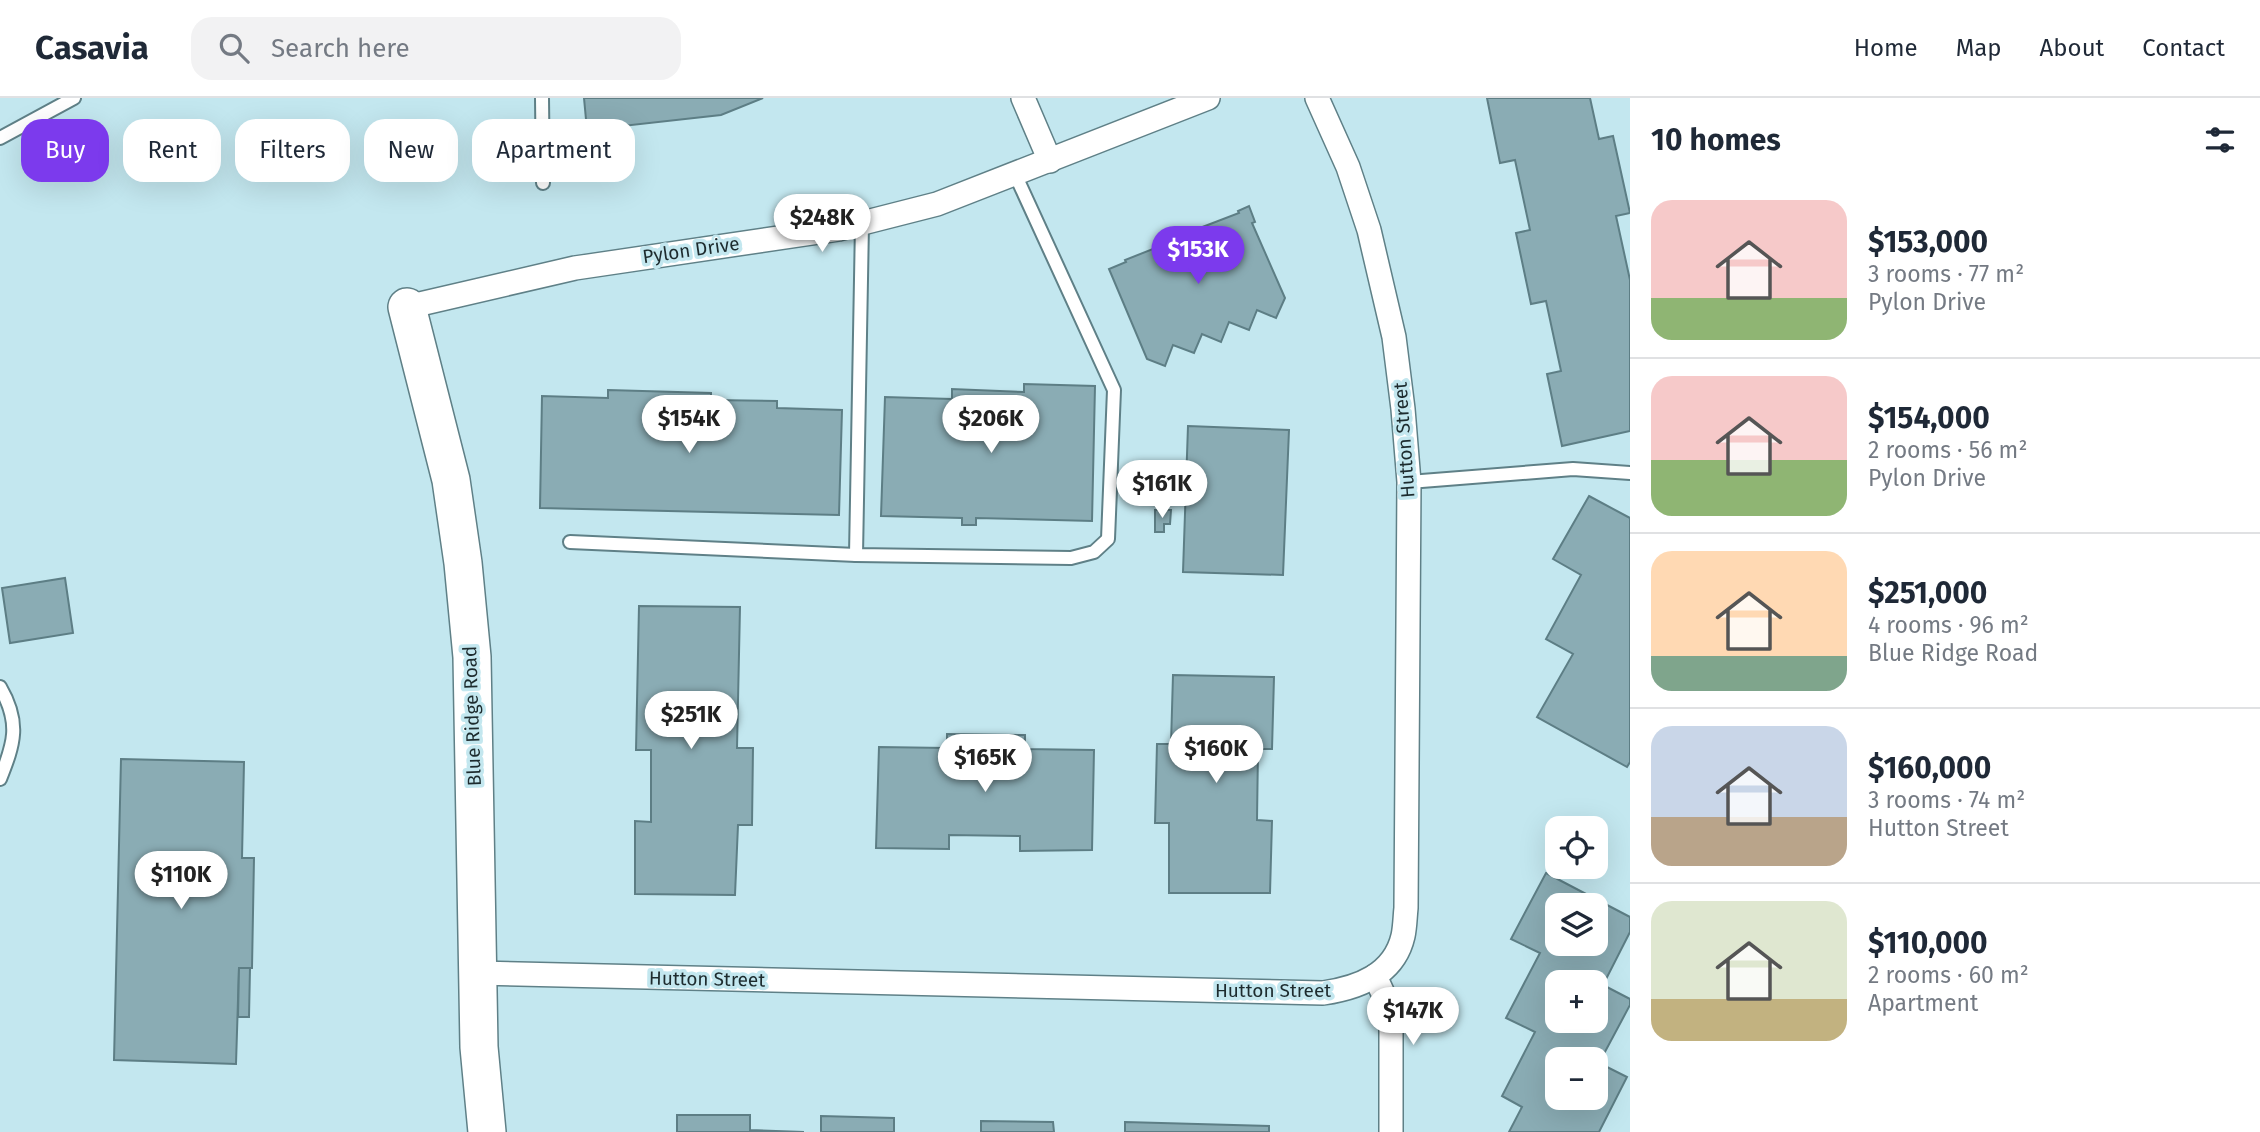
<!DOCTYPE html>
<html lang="en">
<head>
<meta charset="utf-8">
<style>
  :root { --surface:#fff; --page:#f2f2f3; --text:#1f2937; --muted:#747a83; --line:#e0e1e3; --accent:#7c3aed }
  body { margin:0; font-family:"Fira Sans",sans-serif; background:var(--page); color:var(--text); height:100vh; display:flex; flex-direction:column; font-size:26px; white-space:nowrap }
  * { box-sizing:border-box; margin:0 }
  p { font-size:23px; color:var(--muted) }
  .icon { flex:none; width:38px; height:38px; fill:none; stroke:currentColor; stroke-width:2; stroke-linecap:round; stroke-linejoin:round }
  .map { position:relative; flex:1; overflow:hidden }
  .panel { display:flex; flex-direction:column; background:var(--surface); width:630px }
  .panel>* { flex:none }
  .hud { position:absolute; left:21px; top:21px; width:665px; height:63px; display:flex; gap:14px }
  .tools { position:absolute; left:1545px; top:718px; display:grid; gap:14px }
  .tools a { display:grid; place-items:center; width:63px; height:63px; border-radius:14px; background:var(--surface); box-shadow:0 7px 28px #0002; font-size:35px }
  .price { position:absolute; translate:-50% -60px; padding:0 16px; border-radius:24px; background:#fff; color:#222; font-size:23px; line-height:46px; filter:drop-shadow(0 2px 4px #0008) }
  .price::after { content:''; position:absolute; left:50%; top:42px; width:21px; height:16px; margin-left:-10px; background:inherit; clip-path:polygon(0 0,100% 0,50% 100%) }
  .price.selected { background:var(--accent); color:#fff }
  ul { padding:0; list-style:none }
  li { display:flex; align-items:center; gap:21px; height:175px; padding:0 21px }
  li+li { border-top:2px solid var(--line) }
  li span { display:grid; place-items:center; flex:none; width:196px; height:140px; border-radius:21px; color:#555 }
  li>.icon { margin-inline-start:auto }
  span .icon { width:84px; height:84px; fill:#fffc; stroke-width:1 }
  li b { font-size:30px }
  h2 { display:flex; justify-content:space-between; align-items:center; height:84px; padding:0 21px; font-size:30px }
  .chip { padding:0 24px; border-radius:21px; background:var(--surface); box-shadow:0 7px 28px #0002; font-size:24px; line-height:63px }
  .chip.selected { background:var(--accent); color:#fff }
  header { display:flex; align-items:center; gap:42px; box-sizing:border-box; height:98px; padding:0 35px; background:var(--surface); border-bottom:2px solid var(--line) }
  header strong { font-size:33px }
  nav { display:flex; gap:38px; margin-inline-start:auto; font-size:24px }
  .search { width:490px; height:63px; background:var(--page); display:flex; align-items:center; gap:18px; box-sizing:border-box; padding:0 24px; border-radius:21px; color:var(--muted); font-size:26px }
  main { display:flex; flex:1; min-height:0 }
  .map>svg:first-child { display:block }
  .building { fill:#8aacb4; stroke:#5d7e85; stroke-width:2; fill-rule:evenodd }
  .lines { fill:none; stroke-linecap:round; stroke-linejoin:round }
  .lane-casing { stroke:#5f8087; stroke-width:16 }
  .street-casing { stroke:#5f8087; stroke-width:26 }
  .primary-casing { stroke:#5f8087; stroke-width:40 }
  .lane { stroke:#fff; stroke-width:12 }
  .street { stroke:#fff; stroke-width:23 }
  .primary { stroke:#fff; stroke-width:37 }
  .labels { text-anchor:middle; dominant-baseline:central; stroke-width:7; stroke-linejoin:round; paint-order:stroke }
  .street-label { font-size:19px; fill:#1d2b2e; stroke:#c3e7ef }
</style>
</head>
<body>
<header>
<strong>Casavia</strong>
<div class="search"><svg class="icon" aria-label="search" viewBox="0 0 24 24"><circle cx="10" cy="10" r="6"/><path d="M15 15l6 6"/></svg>Search here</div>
<nav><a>Home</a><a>Map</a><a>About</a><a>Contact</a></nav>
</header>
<main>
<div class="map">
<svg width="1630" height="1034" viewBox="0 0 1630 1034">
  <rect width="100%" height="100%" fill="#c3e7ef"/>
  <g class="building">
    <polygon points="584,0 763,0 721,17 587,32"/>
    <polygon points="1487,0 1590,0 1599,41 1613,38 1630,115 1616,118 1630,182 1630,333 1562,348 1547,276 1561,273 1546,203 1531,206 1516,135 1530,132 1515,62 1500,65"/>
    <polygon points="1249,108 1255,124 1252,125 1285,200 1276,220 1257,212 1249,232 1229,224 1221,244 1202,236 1194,255 1173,247 1165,268 1147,261 1109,171 1126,164 1125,162 1181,140 1179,138 1239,115 1238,113"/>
    <polygon points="1024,286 1095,288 1092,423 976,420 976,427 962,427 962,420 881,418 885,299 952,301 952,291 1024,294"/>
    <polygon points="608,292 711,295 711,302 777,303 777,310 842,312 839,417 540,410 542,298 608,300"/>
    <polygon points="1188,328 1289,332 1283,477 1183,474"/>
    <polygon points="1589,398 1630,420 1630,664 1627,669 1537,619 1573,556 1546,541 1581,477 1553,461"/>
    <polygon points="1155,412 1171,412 1170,426 1164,426 1164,434 1155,434"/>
    <polygon points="65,480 73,535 10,545 2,490"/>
    <polygon points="639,508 740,509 737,650 753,650 752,727 738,727 735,797 635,796 635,723 651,724 651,652 636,652"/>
    <polygon points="1173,577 1274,579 1272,651 1258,651 1257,722 1272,723 1270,795 1169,795 1169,725 1155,725 1157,646 1171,646"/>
    <polygon points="947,636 1025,637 1025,651 1094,652 1092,752 1020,753 1020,738 949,737 949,751 876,750 879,649 947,650"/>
    <polygon points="121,661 244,664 242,760 254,760 252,870 239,870 236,966 114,962"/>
    <path d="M1546,775l84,44v15l-27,53 27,14v6l-31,58 28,14 -28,55h-90l13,-25 -20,-11 33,-64 -29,-14 34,-65 -29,-14zM1558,807h38v38h-38zM1558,884h38v38h-38zM1558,961h38v38h-38z"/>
    <polygon points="239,870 250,870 249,919 238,919"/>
    <polygon points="677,1017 750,1017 750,1032 804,1034 677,1034"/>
    <polygon points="821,1018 894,1020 894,1034 821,1034"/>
    <polygon points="981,1023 1053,1024 1054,1034 981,1034"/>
    <polygon points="1125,1024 1269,1028 1269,1034 1125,1034"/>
  </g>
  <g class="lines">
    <defs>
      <g id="lane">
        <polyline points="542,0 543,85"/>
        <polyline points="0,40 74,0"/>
        <polyline points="1409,384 1573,371 1630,375"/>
        <polyline points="570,444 856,457 1071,460 1094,454 1108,441 1114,292 1015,76"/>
        <polyline points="856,457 862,126"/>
        <path d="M0,589c21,36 14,57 0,92"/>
      </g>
      <g id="street">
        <polyline points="1023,0 1050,63"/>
        <polyline points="407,209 575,170 839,131 937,106 1208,0"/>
        <path d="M477,875l846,20c35,-5 71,-18 80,-57 2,-9 2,-19 3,-28l3,-426 -6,-73 -9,-72 -25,-107 -21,-63 -31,-69"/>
        <polyline points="1375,878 1391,913 1391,1034"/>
      </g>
      <polyline id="primary" points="407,209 451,382 463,465 472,559 479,949 487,1034"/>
    </defs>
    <use href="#lane" class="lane-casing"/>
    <use href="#street" class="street-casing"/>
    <use href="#primary" class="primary-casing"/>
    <use href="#lane" class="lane"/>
    <use href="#street" class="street"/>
    <use href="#primary" class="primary"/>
  </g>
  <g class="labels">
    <g class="street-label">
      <text transform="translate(691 152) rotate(-8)">Pylon Drive</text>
      <text transform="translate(1404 342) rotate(-94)">Hutton Street</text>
      <text transform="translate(472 618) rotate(-92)">Blue Ridge Road</text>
      <text transform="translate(707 881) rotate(1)">Hutton Street</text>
      <text x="1273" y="892">Hutton Street</text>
    </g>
  </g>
</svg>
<div class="tools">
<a><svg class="icon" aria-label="locate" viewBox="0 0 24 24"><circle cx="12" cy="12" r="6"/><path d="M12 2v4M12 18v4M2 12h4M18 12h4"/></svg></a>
<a><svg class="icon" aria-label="layers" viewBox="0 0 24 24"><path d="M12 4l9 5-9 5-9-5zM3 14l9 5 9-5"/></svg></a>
<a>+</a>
<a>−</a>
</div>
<b class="price" style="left:822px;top:156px">$248K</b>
<b class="price selected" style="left:1198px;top:188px">$153K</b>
<b class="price" style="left:689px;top:357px">$154K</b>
<b class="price" style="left:991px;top:357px">$206K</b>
<b class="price" style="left:1162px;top:422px">$161K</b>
<b class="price" style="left:691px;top:653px">$251K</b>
<b class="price" style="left:1216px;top:687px">$160K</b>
<b class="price" style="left:985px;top:696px">$165K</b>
<b class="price" style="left:181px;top:813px">$110K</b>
<b class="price" style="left:1413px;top:949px">$147K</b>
<div class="hud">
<a class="chip selected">Buy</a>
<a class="chip">Rent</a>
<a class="chip">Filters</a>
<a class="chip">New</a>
<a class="chip">Apartment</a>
</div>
</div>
<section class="panel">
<h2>10 homes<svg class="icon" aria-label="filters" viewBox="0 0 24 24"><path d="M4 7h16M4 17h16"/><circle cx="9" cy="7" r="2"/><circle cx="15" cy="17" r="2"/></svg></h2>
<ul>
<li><span style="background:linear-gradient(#f6c9c9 70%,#8fb573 0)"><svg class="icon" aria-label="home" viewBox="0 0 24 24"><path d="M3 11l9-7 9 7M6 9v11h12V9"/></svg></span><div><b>$153,000</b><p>3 rooms · 77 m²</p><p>Pylon Drive</p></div></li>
<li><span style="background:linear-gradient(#f6c9c9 60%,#8fb573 0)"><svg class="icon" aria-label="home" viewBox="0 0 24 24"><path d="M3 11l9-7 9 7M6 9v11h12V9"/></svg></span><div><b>$154,000</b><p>2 rooms · 56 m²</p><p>Pylon Drive</p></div></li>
<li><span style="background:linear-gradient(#ffd9b3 75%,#7fa58c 0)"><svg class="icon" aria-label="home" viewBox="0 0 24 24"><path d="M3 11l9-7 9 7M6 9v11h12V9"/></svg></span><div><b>$251,000</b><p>4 rooms · 96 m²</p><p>Blue Ridge Road</p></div></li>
<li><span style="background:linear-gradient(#c9d6e8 65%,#b9a48a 0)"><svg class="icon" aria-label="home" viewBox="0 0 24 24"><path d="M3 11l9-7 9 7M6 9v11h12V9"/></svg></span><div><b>$160,000</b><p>3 rooms · 74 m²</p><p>Hutton Street</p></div></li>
<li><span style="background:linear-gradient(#dfe7d0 70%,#c2b280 0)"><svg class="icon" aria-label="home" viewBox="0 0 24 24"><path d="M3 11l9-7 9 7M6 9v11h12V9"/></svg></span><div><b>$110,000</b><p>2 rooms · 60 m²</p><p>Apartment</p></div></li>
</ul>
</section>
</main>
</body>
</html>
